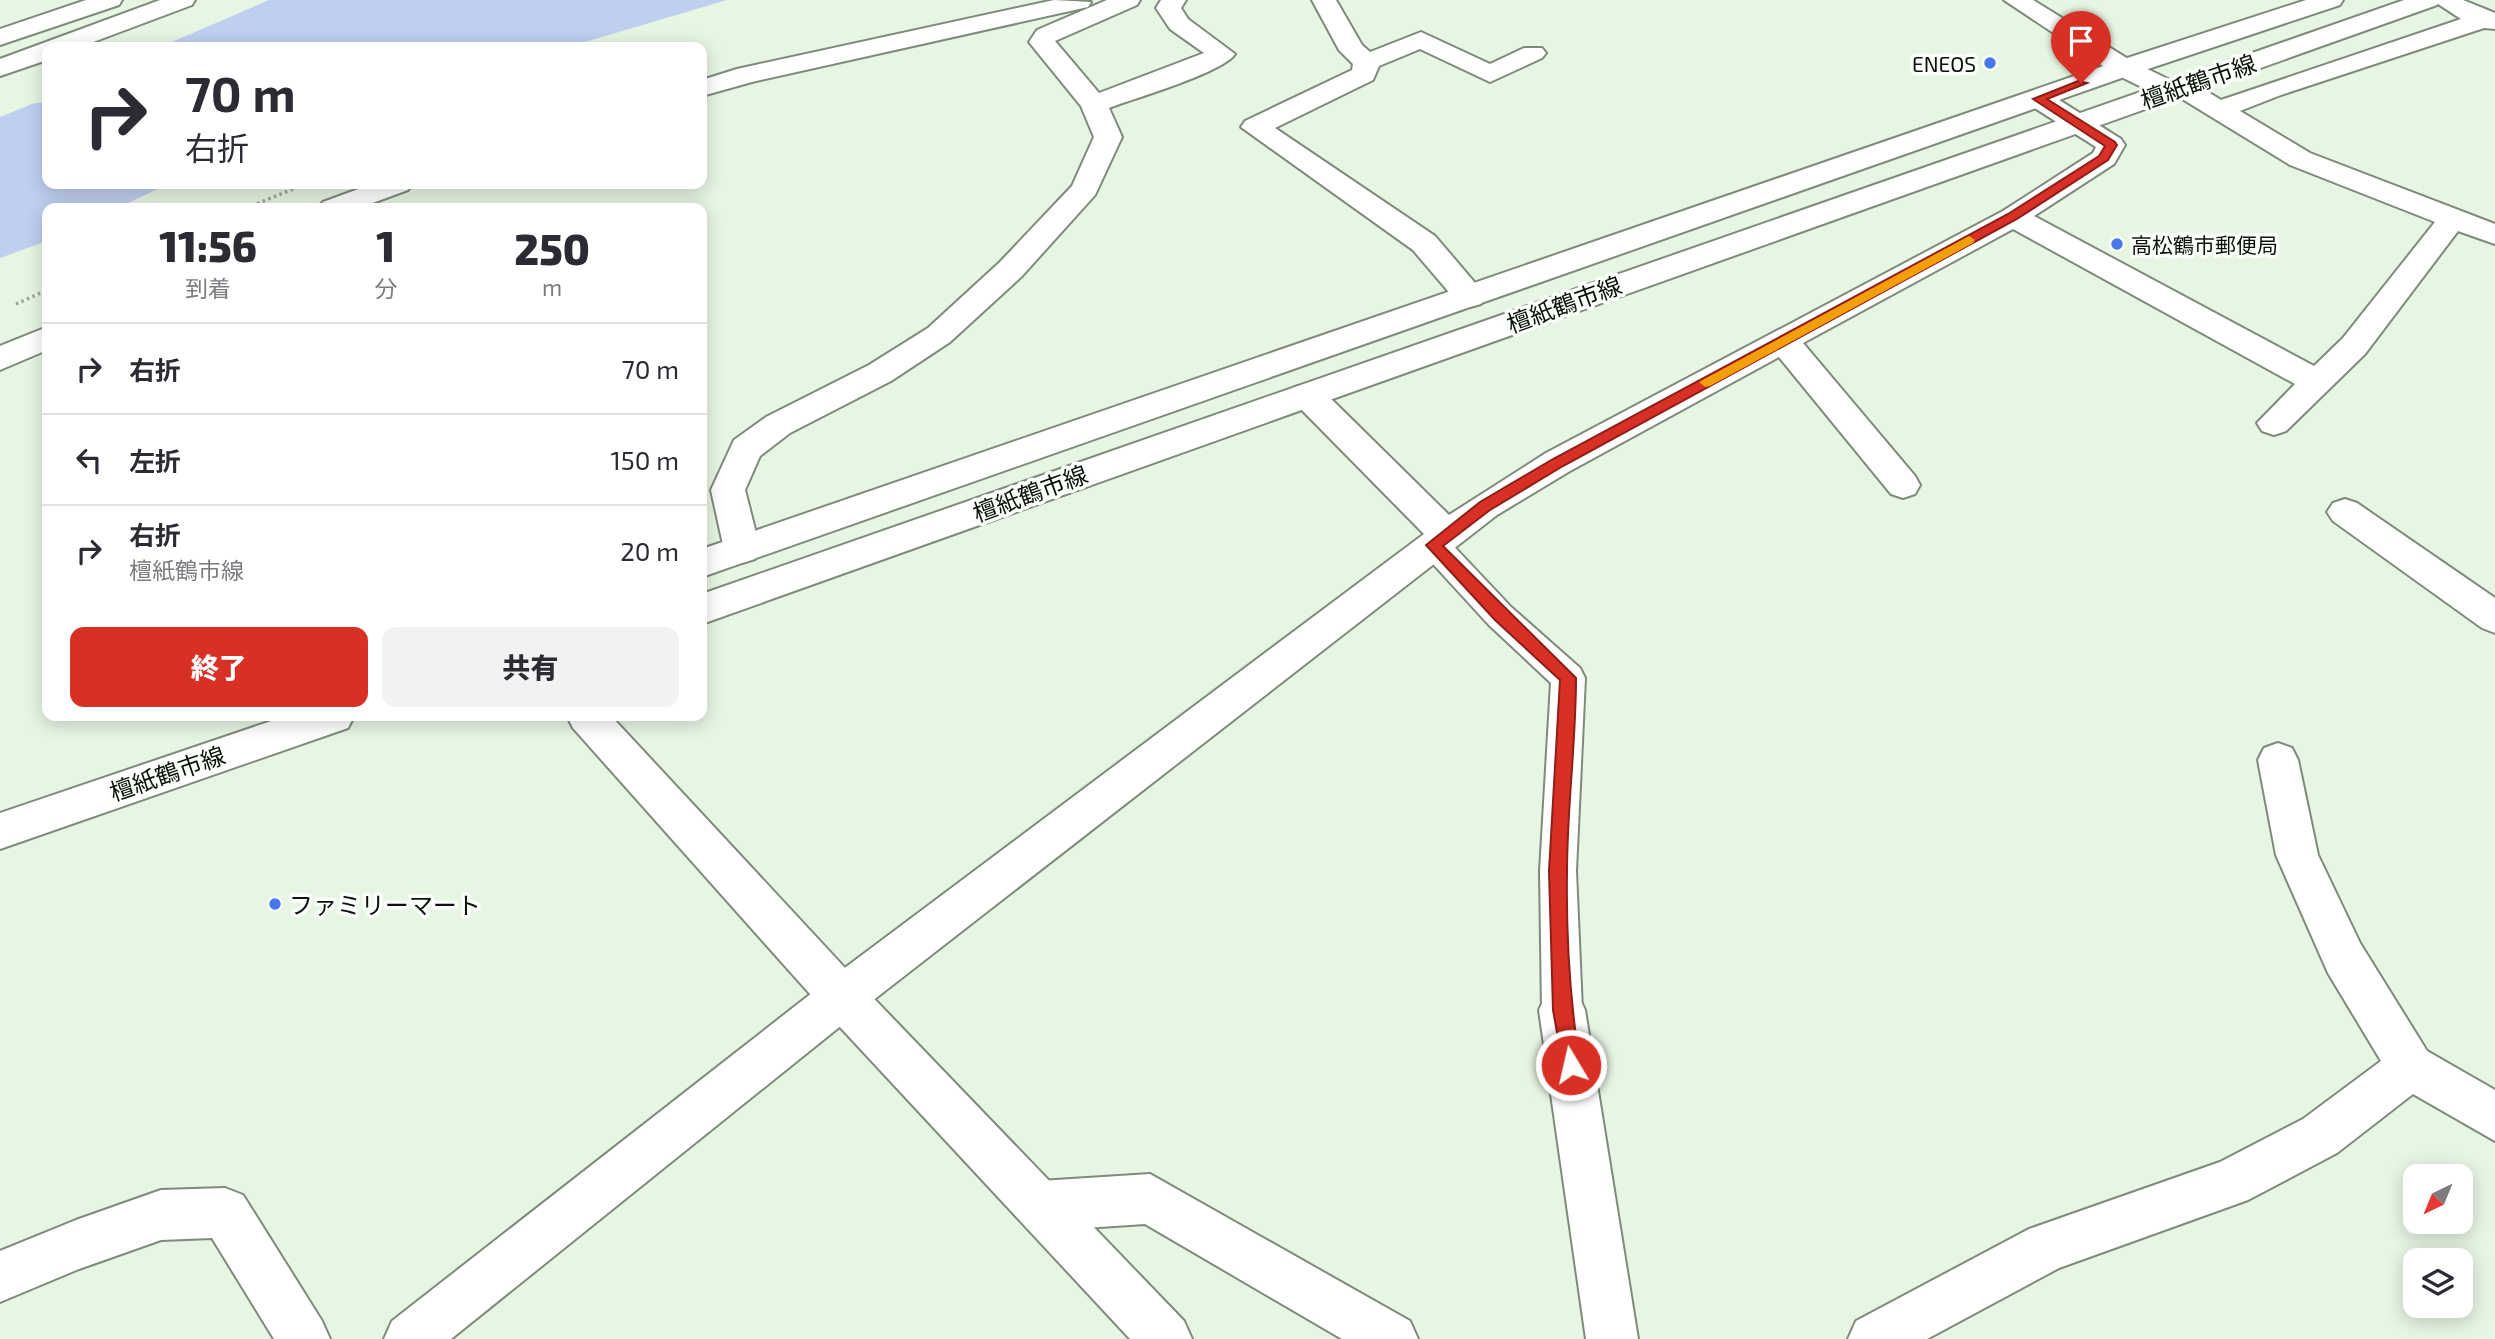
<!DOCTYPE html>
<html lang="ja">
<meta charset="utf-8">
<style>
body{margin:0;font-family:"Exo 2","Noto Sans JP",sans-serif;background:#f2f2f3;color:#2b2b33;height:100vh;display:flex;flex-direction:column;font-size:26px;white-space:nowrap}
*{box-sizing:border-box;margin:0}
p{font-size:23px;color:#7c7c81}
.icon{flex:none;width:38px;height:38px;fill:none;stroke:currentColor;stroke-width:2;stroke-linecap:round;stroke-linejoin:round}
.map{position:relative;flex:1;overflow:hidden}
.details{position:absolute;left:42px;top:203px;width:665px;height:518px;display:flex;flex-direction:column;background:#fff;border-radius:14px;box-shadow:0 4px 18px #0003}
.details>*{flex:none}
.hud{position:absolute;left:42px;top:42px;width:665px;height:147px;border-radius:14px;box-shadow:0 4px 18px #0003;background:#fff;color:#2b2b33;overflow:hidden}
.needle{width:46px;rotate:223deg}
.fabs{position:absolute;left:2403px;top:1164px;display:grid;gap:14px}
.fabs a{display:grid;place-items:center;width:70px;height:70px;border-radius:14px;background:#fff;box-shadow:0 4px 18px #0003;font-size:35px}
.pin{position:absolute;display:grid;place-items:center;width:60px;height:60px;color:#fff;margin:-72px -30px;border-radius:50% 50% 50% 0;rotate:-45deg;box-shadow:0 0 7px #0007}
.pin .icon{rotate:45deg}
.me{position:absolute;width:77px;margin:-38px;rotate:351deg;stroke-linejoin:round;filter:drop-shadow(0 0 5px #0008)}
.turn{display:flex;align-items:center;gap:24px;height:147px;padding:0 28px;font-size:32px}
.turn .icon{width:91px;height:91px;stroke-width:2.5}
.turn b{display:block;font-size:49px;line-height:60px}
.eta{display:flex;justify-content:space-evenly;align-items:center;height:119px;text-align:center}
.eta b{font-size:42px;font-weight:800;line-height:49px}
.primary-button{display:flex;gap:14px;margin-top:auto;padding:14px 28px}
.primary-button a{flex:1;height:80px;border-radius:14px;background:#d93025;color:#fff;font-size:28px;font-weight:800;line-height:80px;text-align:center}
.primary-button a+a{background:#f2f2f3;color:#2b2b33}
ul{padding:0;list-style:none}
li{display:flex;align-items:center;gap:21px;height:91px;padding:0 28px;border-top:2px solid #e1e1e2}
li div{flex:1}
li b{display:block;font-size:26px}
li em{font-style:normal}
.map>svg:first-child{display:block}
.water{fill:#bfcff0}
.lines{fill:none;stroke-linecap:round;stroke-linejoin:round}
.service-casing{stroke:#7e8b7b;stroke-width:4}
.minor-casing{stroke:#7e8b7b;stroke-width:4}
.tertiary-casing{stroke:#7e8b7b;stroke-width:4}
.secondary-casing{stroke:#7e8b7b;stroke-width:4}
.path{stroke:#9ca799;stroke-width:3.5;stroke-dasharray:2.5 3.5;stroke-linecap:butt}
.service{fill:#fff;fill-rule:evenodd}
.minor{fill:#fff;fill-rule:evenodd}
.tertiary{fill:#fff;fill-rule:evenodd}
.secondary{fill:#fff;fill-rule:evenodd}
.route{fill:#d93025;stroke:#8d1f18;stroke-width:2}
.slow{fill:#f59e0b}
.poi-dot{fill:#4978ea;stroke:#fbfefb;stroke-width:2.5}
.labels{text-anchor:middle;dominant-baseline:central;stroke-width:7;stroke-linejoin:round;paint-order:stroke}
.far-poi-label{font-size:21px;fill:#0c110b;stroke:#fbfefb;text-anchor:end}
.street-label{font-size:24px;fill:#0c110b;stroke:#fbfefb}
.poi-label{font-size:24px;fill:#0c110b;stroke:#fbfefb;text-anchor:start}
</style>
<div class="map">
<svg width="2495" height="1339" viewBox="0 0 2495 1339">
<rect width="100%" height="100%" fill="#e7f5e3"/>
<g class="water">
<path d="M269,0H727L568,47H171L172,42Z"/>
<path d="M47,101V184H169L117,208H47V241L0,258V117L32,104Z"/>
</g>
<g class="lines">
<g class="service-casing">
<path id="service" d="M1434,533L1445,537L1511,607L1580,668L1585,678L1576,871L1582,1010L1576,1023L1562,1029L1548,1023L1542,1010L1540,871L1551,683L1489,625L1423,553L1418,545L1423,537Z"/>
</g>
<g class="minor-casing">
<g id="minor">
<path d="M86,0H122L119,5L0,45V29Z"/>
<path d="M160,0H195L192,5L80,47H47V60L0,76V59Z"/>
<path d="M1054,0L1091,2L1088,7L1079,9L752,82L702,96V80L737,69Z"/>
<path d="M1107,0H1140L1137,5L1055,41L1099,93L1204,53L1170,29L1156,8L1161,0H1186L1181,8L1188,19L1235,54C1222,73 1135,98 1109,108L1122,137L1095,195L1022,276L950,342L891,381L790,433L760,456L745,490L760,549L755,559L742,563L729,559L724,549L711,490L734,440L766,417L869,365L928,328L1000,262L1072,186L1094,137L1081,106L1029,42L1037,30Z"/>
<path d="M1312,0H1336L1362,45L1370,52L1421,32L1490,64L1524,48H1542L1546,53L1542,58L1490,82L1420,49L1379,66L1373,80L1275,128L1435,236L1481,290L1485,297L1481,304L1470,307L1459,304L1413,250L1241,127L1245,121L1352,70L1353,64L1339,50Z"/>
<path d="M2004,0H2033L2133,62L2172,81H2190L2221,100L2461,19L2432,0H2463L2495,13V29L2484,28L2281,95L2240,111L2310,153L2495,224V244L2458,231L2365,354L2286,431L2274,435L2262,431L2257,423L2295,384L2013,229L1803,343L1915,476L1920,485L1915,494L1903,498L1891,494L1779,357L1570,471L1497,515L858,1012L451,1339H384L392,1321L826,982L1424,534L1295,403L1291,395L1295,387L1307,384L1319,387L1449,515L1546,453L2003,211L2093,153L2096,147L2030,105L2026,99L2030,93H2048L2121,139L2125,145L2114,164L2034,216L2314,366L2343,338L2435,222L2290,165L2179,97H2162L2115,74Z"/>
<path d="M372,184H412L408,190L359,208H318L323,202Z"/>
<path d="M47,327V350L0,370V346Z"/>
<path d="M2345,499L2357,503L2495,598V633L2482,628L2333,521L2327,512L2333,503Z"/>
<path d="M2278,743L2292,748L2298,760L2318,855L2360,943L2427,1051L2495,1090V1141L2413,1094L2337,1153L2248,1200L2059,1268L1927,1339H1848L1856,1321L2029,1229L2220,1162L2303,1119L2381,1061L2328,973L2276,855L2258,760L2264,748Z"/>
<path d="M1562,988L1578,995L1585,1010L1638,1339H1586L1539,1010L1546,995Z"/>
<path d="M1150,1174L1410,1321L1418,1339H1342L1145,1224L1040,1231L1023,1223L1015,1206L1023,1189L1040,1181Z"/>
<path d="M225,1188L243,1195L322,1321L330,1339H274L212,1238L161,1240L79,1269L0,1302V1251L76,1220L161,1190Z"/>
</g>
</g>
<g class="tertiary-casing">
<path id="tertiary" d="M567,716H611L858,982L1184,1321L1192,1339H1130L826,1012L573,728Z"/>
</g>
<g class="secondary-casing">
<g id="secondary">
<path d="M2306,0H2343L2340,5L2133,74L702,577V549L2115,62Z"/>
<path d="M2404,0H2440L2437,5L702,624V594Z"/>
<path d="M286,716H354L348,728L0,849V813Z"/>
</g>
</g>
<g class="path">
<path d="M246,208L296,188"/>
<path d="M16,304L47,290"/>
</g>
<use href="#service" class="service"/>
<use href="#minor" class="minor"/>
<use href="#tertiary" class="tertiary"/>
<use href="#secondary" class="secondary"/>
</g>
<path class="route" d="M2078,81L2087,83L2047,99L2115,142L2117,145L2108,160L2017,219L1563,466L1490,510L1443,546L1576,678C1576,743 1567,807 1567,872C1566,936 1570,1001 1580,1065L1578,1072L1571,1074L1564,1072L1553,1010L1549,871L1560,680L1495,620L1426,545L1480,502L1553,459L2008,214L2099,156L2105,146L2033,99Z"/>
<path class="slow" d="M1969,236L1975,240L1973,243L1710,386L1705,387L1699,382Z"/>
<g class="poi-dot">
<circle cx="1990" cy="63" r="7"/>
<circle cx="2117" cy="244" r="7"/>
<circle cx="275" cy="904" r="7"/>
</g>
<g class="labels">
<g class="far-poi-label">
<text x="1976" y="63">ENEOS</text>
<text x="2131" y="244" text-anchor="start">高松鶴市郵便局</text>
</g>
<g class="street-label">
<text transform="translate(2198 81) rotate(-19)">檀紙鶴市線</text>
<text transform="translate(1564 304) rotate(-20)">檀紙鶴市線</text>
<text transform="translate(1030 493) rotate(-20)">檀紙鶴市線</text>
<text transform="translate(167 773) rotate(-19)">檀紙鶴市線</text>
</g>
<g class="poi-label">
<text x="289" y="904">ファミリーマート</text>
</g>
</g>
</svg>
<div class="fabs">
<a><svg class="needle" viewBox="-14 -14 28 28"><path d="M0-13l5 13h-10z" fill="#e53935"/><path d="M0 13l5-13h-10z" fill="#7c7c81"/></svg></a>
<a><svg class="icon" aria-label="layers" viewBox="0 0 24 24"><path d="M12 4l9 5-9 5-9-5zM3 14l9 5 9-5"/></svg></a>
</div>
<div class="pin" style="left:2081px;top:83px;background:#d93025"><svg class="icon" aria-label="arrive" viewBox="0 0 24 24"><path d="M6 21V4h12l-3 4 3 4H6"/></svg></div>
<svg class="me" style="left:1571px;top:1065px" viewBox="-20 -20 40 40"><circle r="17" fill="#d93025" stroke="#fff" stroke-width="3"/><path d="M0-11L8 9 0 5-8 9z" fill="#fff"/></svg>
<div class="hud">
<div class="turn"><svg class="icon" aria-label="right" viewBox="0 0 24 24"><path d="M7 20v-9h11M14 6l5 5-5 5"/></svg><div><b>70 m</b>右折</div></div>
</div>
<section class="details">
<div class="eta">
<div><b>11:56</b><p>到着</p></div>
<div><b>1</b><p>分</p></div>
<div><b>250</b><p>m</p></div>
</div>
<ul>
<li><svg class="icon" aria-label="right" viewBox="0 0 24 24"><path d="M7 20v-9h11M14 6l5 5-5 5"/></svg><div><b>右折</b></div><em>70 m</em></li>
<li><svg class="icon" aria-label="left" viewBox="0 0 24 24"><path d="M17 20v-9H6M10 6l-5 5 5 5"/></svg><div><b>左折</b></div><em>150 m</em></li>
<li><svg class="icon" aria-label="right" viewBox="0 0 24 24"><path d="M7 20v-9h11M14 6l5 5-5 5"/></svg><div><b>右折</b><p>檀紙鶴市線</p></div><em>20 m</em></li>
</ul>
<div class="primary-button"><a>終了</a><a>共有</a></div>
</section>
</div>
